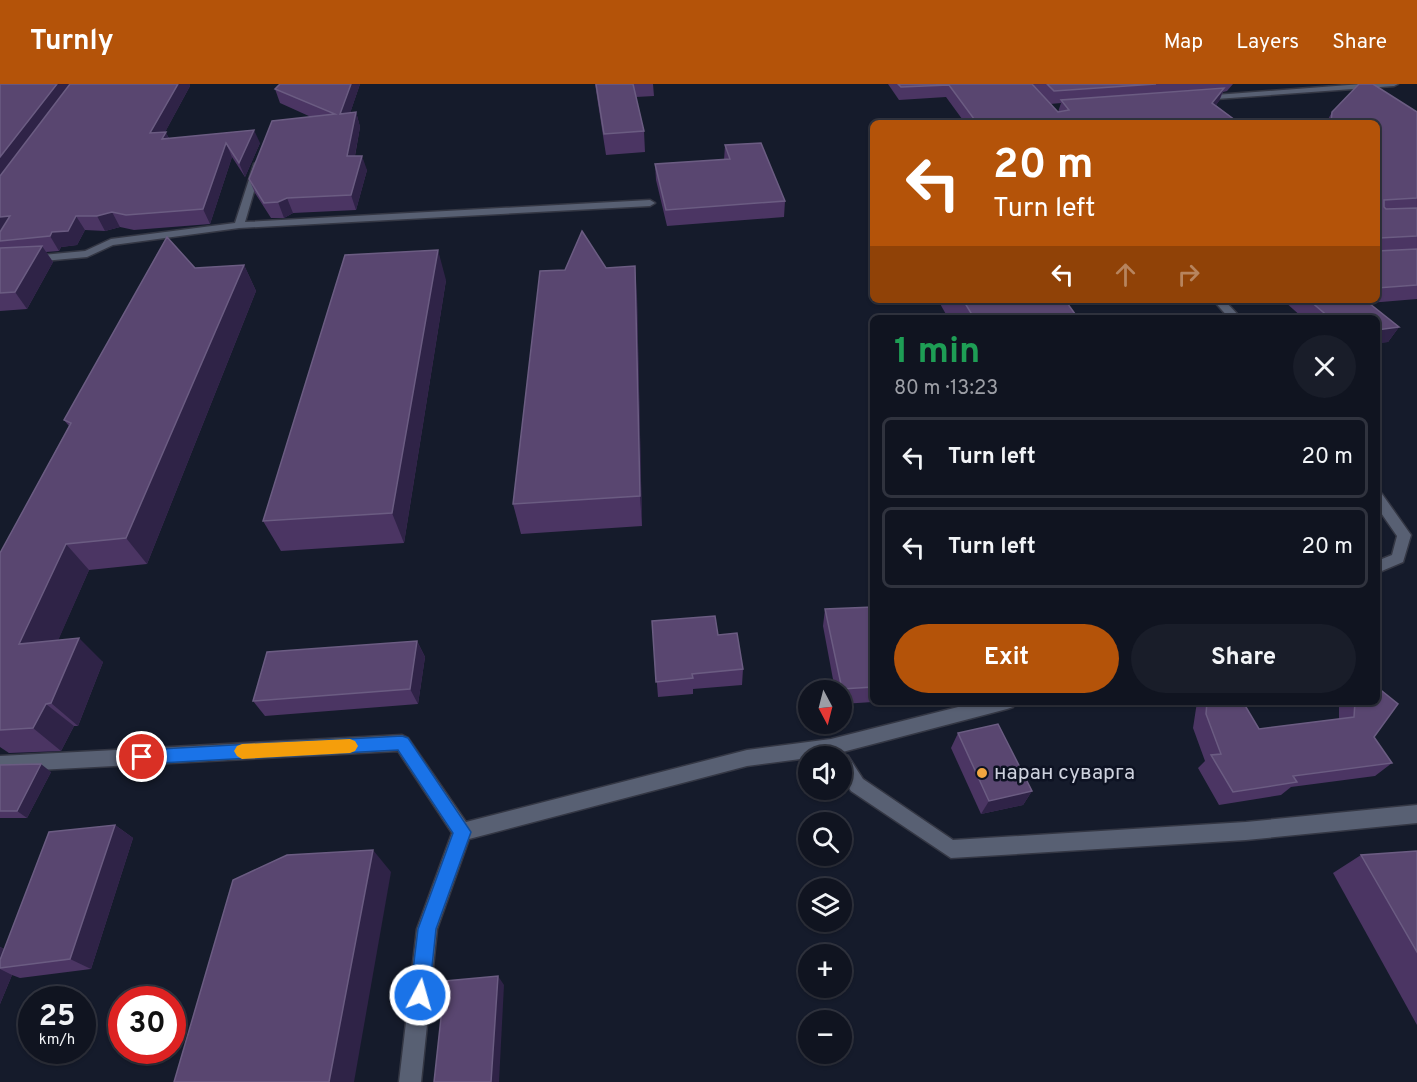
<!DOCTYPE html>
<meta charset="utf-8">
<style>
body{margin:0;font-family:Overpass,sans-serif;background:#191d29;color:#f1f3f6;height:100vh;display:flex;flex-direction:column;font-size:22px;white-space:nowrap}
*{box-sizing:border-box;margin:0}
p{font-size:20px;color:#9c9ea5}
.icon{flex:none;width:33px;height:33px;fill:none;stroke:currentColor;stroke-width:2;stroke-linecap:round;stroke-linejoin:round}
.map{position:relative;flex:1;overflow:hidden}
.details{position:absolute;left:870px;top:231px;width:510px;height:390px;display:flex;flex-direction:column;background:#101420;border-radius:9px;box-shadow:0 2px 4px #0004,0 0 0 2px #30333e}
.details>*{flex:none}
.guide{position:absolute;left:870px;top:36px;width:510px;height:183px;border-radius:9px;box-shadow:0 2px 4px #0004,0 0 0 2px #30333e;background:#b45309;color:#fff;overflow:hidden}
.needle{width:39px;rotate:173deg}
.buttons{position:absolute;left:798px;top:596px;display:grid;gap:12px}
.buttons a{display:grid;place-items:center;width:54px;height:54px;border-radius:50%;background:#101420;box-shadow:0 2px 4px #0004,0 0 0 2px #30333e;font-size:30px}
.speed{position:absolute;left:18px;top:902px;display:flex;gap:12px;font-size:30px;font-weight:700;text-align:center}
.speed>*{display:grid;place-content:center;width:78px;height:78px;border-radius:50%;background:#101420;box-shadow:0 2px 4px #0004,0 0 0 2px #30333e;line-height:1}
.speed small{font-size:15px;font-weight:400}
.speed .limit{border:9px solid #d22;background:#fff;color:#111}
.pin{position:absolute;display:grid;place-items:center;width:51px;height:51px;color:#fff;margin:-26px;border:3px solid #fff;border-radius:50%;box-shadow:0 2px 6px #0007}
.me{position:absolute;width:66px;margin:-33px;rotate:6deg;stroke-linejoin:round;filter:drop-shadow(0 0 4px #0008)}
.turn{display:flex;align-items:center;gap:21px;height:126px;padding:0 24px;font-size:27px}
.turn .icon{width:78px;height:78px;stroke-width:2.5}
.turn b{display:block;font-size:42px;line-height:51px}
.lanes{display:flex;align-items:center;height:57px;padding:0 24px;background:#0003;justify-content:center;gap:30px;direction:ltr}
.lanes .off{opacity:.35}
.round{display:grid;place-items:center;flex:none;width:63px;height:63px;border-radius:32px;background:#191d29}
.overview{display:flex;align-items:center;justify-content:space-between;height:102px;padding:0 24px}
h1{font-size:36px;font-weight:700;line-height:45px;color:#1e9e55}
.button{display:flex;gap:12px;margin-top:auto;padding:12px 24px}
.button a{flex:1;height:69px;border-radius:36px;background:#b45309;color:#fff;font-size:24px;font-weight:700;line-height:69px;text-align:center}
.button a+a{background:#191d29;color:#f1f3f6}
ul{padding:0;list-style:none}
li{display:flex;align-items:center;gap:18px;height:81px;margin:0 12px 9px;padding:0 12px;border:3px solid #30333e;border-radius:9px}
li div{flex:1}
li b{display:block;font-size:22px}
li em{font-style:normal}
header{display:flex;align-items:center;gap:36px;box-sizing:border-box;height:84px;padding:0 30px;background:#b45309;color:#fff}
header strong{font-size:28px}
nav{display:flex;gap:33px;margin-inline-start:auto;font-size:21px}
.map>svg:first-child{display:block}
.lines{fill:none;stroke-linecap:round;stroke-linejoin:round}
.street-casing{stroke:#343744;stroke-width:3}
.street{fill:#586073;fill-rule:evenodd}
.wall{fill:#4b3563;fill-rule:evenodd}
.shaded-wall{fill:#2f2347}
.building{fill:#594670;stroke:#6b5c82;stroke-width:1.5}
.route{fill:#1a73e8;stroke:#114b97;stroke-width:1.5}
.slow{fill:#f59e0b}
.poi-dot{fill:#f1a640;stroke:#0d1222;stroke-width:2}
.labels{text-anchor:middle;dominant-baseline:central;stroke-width:5;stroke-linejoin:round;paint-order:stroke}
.poi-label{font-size:21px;fill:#ced2de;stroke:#0d1222;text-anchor:start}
</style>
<header>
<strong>Turnly</strong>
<nav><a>Map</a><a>Layers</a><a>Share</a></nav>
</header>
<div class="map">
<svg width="1417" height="998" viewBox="0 0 1417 998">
<rect width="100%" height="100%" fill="#151b2b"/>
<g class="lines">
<g class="street-casing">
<g id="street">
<path d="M1362,0H1398L1394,2L1202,16L1198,14L1202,12Z"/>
<path d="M258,77L262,80L245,138L650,116L655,119L650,122L239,144L113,161L87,173L0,181V175L85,167L111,155L235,139L254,80Z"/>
<path d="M1213,216H1224L1241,234H1229Z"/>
<path d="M1377,408L1382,410L1411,451L1403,478L1377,489V477L1392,471L1397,452L1377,423Z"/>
<path d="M978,618H1015L1013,623L1007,625L831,671L747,682L469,755L437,845L421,998H399L417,845L452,749L398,667L0,688V672L402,651L408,654L466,738L747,666L831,655Z"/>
<path d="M842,670L848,672L863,695L953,756L1246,738L1417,721V739L1246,756L951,774L851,707L842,693V672H837Z"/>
</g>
</g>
<use href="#street" class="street"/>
</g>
<g class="wall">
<path d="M0,0L190,2L165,48L169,54L260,59L245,93L232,73L210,140L134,146L120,143L105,147L85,146L77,161L61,163L59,167L46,168L53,178L27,225L0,227Z"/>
<path d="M280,0H360L350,29L356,28L360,43L355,72L367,86L356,126L293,129L284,134H271L255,109L249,95L311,33L280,19L275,5Z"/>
<path d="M595,0H653L654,12L636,13L644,47L645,68L606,71Z"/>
<path d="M888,0H1233L1227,7L1223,8L1219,17L1216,21L1239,39H965L946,13L899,16ZM1061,19L1058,28L1050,20Z"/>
<path d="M1359,0H1373L1417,28V215L1369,219L1399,243L1388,258L1377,259V234H1303L1284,217L1258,218L1256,216H1377V39H1326L1332,28Z"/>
<path d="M725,61L785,117L784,133L667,142L656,96L655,80L724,76Z"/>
<path d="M244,181L256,207L147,480L89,486L58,556L103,578L78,642H74L61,667L9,669L0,663V469L69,342L64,336L195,184Z"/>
<path d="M606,184L637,212L642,442L521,450L513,420Z"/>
<path d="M446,196L404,459L281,467L263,437Z"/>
<path d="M938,216H1065L1078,234H948Z"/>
<path d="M873,523V618L842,620V606H835L823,542L825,525Z"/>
<path d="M652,537L718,551L743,585L742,601L693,605V610L658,613Z"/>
<path d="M417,557L425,573L418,620L265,632L253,617Z"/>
<path d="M1197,618H1243L1259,645L1339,635V618H1377L1374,653L1392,679L1375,692L1291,703L1281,711L1219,721L1198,684L1205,677L1193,644Z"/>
<path d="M958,649L1032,707L1023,721L981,730L951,664Z"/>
<path d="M0,681L51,688L27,734H0Z"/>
<path d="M115,741L133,754L91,885L20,894L12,891L0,920V863L4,865Z"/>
<path d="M1417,767V941L1333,789L1361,771Z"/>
</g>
<g class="shaded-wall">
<path d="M57,0H74L0,99V73Z"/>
<path d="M178,0H190V2L157,63L150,49Z"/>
<path d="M351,0H360L345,44L340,30Z"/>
<path d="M1224,4L1219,17L1207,31L1212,19Z"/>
<path d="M356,28L360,43L352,87L347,72Z"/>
<path d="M254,46L260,59L245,93L239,79Z"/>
<path d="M166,48L172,62L162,55Z"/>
<path d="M226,59L232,73L210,140L203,125Z"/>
<path d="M362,72L367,86L356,126L351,111Z"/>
<path d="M287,114L293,129L284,134L278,118Z"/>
<path d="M112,128L120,143L105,147L97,132Z"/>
<path d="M10,132L0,149V133Z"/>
<path d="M76,132L85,146L77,161L61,163L59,167L50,152L52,148Z"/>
<path d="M42,162L53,178L27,225L15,208Z"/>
<path d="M438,166L446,196L404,459L392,429Z"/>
<path d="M244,181L256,207L147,480L126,454Z"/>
<path d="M635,182L637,212L642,442L640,412Z"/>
<path d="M1399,243L1388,258L1377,259V246Z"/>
<path d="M66,460L89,486L46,584L19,560Z"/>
<path d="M79,554L103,578L78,642L51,619Z"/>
<path d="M417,557L425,573L418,620L410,605Z"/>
<path d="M46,620L74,642L61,667L33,644Z"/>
<path d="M41,680L51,688L27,734L17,727Z"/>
<path d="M1032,707L1023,721L981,730L989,717Z"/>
<path d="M115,741L133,754L91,885L70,875Z"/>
<path d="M373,766L391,788L354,998H329Z"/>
<path d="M0,863L20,872L0,884Z"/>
<path d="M0,885L12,891L0,920Z"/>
<path d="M498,892L504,901L499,998H491Z"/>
</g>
<g class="building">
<path d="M0,0H57L0,73Z"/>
<path d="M70,0H178L150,49L166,48L162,55L254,46L239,79L226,59L203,125L126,131L112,128L97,132H76L68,147L52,148L50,152L0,157V148L10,132L0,133V92Z"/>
<path d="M280,0H351L340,30L356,28L347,72H362L351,111L287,114L278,118L264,119L249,95L272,37L335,30L275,5Z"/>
<path d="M596,0H633L644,47L604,50Z"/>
<path d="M898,0H1032L1058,28L1069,26L1061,16L1224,4L1212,19L1239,39H1149L1147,37L1141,39H977L949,1L901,3Z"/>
<path d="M1047,0H1156L1054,7Z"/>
<path d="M1359,0H1373L1417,28V114L1384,116V123L1386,125L1417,124V152L1379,154L1377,153V39H1331L1332,28Z"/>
<path d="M761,59L785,117L666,126L655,80L730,75L725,61Z"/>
<path d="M582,147L606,184L635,182L640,412L513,420L540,187L565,186Z"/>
<path d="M167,153L195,184L244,181L126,454L66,460L19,560L79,554L51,619L46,620L33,644L0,646V469L71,339L64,336Z"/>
<path d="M42,162L15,208L0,209V164Z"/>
<path d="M1417,165V201L1377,204V167Z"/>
<path d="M438,166L392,429L263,437L345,171Z"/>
<path d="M963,216H1065L1078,234H974Z"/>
<path d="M1309,216H1365L1399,243L1377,246V234H1330Z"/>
<path d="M873,523V603L842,605L825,525Z"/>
<path d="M715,532L718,551L737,549L743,585L692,590L693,594L656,598L652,537Z"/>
<path d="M417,557L410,605L253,617L267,568Z"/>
<path d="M1377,603L1398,620L1374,653L1392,679L1293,692L1297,698L1233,708L1211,671L1221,670L1206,630L1207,618H1243L1259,645L1354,633L1355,618H1377Z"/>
<path d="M998,640L1032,707L989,717L958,649Z"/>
<path d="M41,680L17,727H0V681Z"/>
<path d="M115,741L70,875L0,884V876L49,748Z"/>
<path d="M373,766L329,998H174L233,796L287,771Z"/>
<path d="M1417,767V868L1361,771Z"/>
<path d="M498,892L491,998H434L445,897Z"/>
</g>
<path class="route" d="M402,652L408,654L471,748L436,845L429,911L426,918L420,920L413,918L410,911L418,845L453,749L398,666L142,680L136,678L134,673L136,668L142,666Z"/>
<path class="slow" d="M350,655L355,657L358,662L355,667L350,669L242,675L237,672L234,667L237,662L242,660Z"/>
<circle class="poi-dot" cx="982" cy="689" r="6"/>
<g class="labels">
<g class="poi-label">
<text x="994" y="689">наран суварга</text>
</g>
</g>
</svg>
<div class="buttons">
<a><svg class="needle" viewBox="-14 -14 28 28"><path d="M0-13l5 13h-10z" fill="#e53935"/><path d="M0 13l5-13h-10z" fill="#9c9ea5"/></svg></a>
<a><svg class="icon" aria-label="sound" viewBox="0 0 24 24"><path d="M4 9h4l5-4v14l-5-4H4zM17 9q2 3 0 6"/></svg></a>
<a><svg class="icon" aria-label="search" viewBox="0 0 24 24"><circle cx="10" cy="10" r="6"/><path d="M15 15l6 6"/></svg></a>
<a><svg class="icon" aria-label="layers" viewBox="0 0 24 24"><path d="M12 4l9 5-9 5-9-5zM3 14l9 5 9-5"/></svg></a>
<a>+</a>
<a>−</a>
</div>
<div class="speed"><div>25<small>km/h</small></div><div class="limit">30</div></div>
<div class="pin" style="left:142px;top:673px;background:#d93025"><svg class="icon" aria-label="arrive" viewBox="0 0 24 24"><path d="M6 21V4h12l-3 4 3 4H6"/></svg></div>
<svg class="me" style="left:420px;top:911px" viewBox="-20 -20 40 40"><circle r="17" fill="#1a73e8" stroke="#fff" stroke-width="3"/><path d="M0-11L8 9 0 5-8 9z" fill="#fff"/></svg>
<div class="guide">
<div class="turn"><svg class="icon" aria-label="left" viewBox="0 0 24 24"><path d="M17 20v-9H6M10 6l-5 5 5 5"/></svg><div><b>20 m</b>Turn left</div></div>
<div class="lanes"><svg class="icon" aria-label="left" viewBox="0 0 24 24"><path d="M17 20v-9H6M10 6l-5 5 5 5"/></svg><svg class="icon off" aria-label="ahead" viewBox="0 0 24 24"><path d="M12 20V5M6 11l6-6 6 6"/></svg><svg class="icon off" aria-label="right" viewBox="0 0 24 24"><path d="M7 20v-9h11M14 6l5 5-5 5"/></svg></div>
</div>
<section class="details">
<div class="overview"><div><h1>1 min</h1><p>80 m · 13:23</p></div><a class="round"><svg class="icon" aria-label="close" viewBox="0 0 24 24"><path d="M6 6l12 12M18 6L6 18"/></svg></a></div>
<ul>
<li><svg class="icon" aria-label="left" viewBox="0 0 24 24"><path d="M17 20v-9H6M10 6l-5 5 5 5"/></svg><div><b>Turn left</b></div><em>20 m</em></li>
<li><svg class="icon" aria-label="left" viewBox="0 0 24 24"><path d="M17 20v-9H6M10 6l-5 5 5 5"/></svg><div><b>Turn left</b></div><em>20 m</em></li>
</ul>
<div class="button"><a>Exit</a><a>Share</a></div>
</section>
</div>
